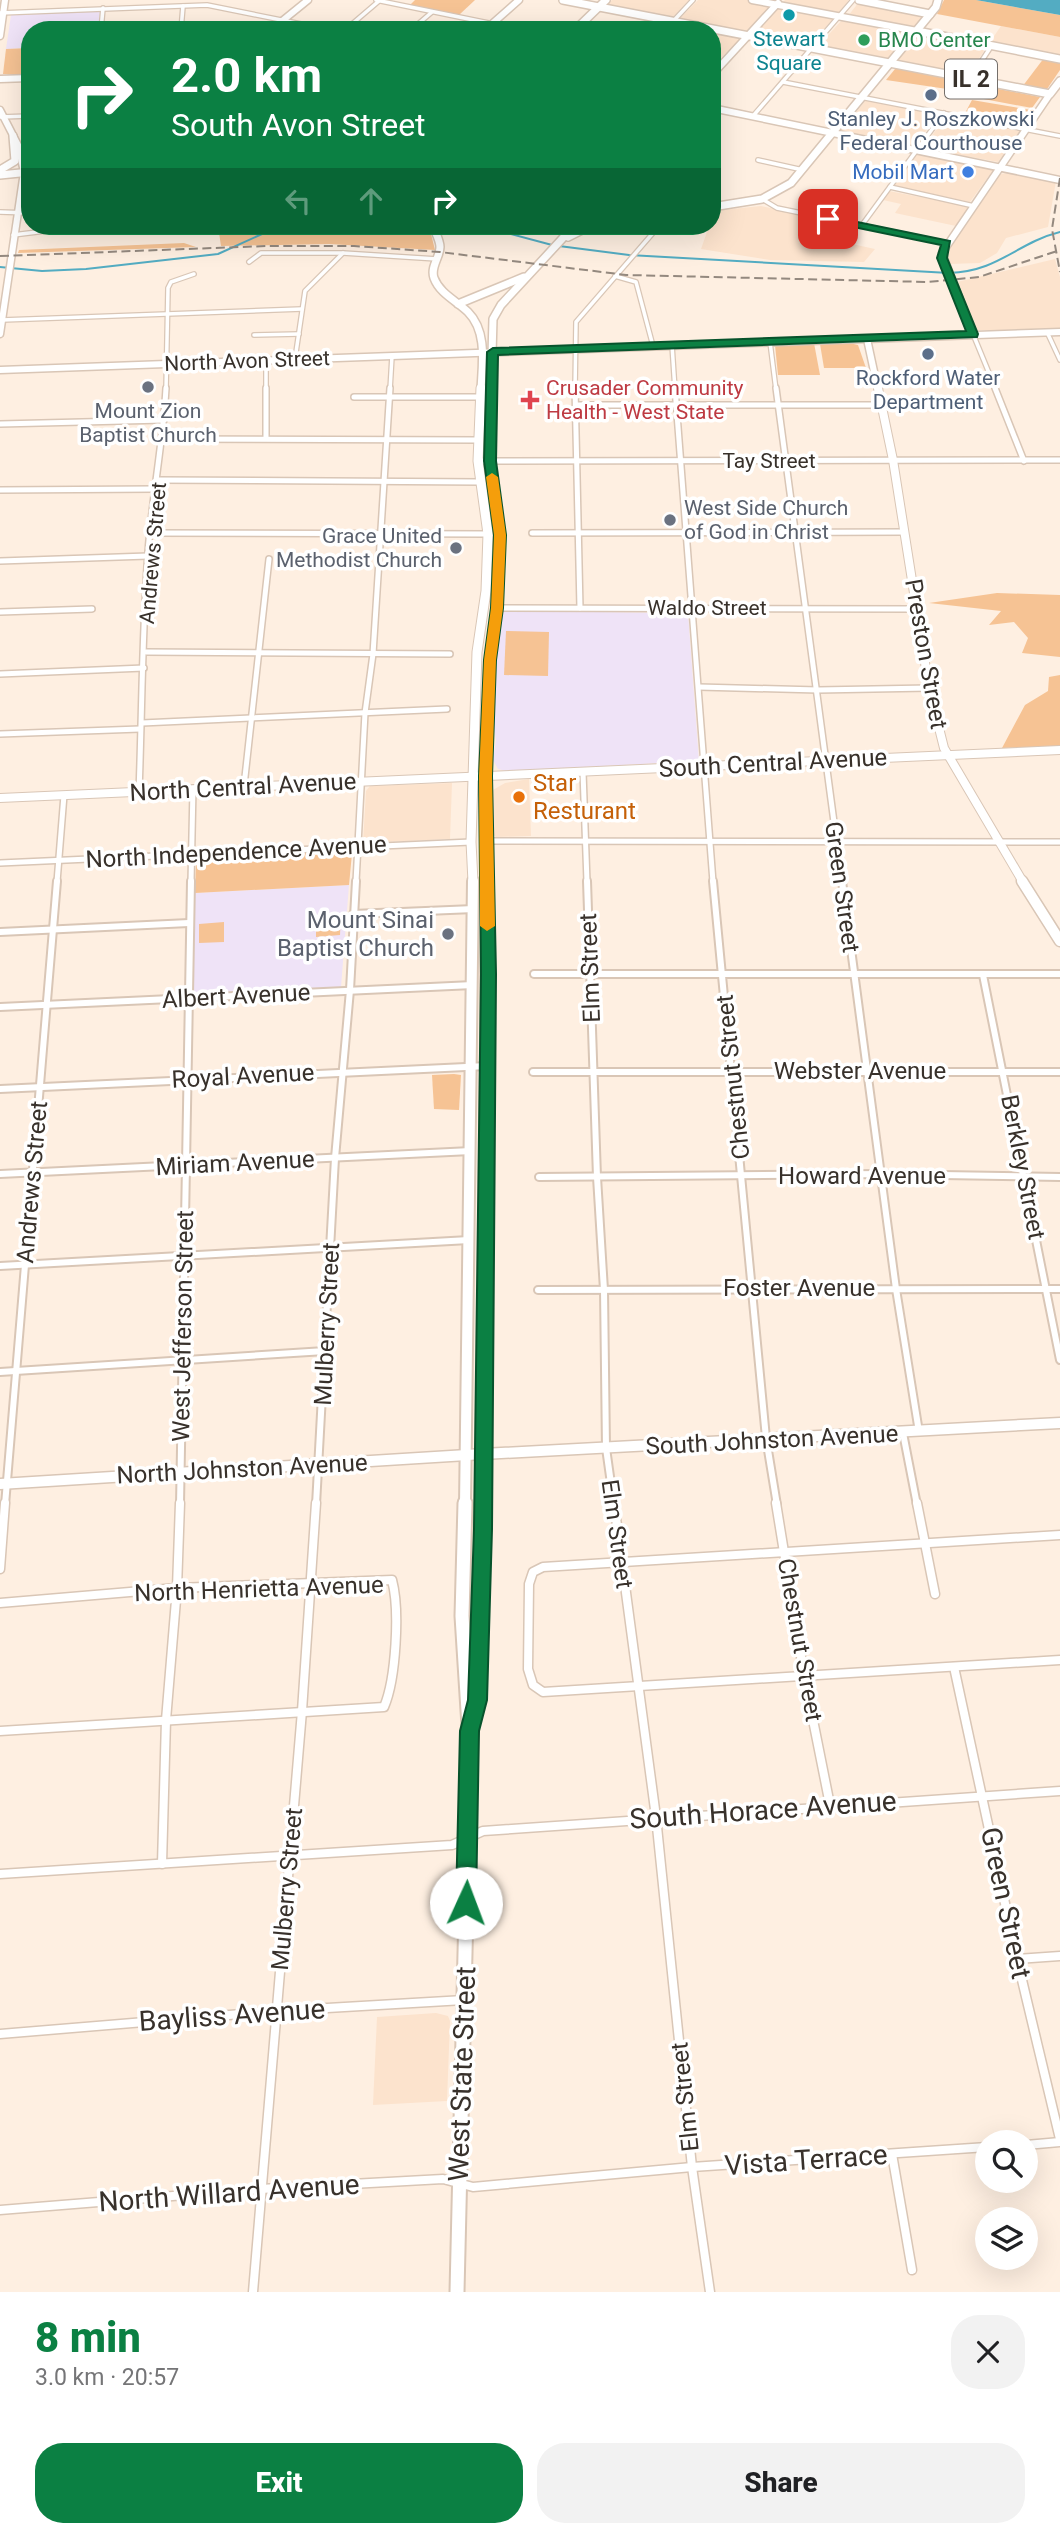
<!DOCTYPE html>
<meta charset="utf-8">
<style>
body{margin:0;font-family:Roboto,sans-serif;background:#f2f2f2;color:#202124;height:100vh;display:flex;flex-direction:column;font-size:26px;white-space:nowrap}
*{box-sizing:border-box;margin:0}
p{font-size:23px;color:#757577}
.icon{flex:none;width:38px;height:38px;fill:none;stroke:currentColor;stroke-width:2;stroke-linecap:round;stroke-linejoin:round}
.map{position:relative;height:2292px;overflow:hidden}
.sheet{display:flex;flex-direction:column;background:#fff;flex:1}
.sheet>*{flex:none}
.banner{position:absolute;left:21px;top:21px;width:700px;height:214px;border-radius:28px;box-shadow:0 7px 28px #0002;background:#0b8043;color:#fff;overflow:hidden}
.buttons{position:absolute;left:975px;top:2130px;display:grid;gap:14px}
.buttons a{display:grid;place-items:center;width:63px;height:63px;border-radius:50%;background:#fff;box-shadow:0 7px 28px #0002;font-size:35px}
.pin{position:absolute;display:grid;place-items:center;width:60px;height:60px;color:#fff;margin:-30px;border-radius:14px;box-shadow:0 4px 10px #0006}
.me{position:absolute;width:77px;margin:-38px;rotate:2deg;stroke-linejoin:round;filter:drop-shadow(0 0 5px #0008)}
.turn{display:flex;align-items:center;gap:24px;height:147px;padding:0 35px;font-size:32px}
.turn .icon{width:91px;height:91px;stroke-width:2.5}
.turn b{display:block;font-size:49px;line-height:60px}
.lanes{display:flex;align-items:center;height:66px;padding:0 35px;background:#0003;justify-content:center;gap:35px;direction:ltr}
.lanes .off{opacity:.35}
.round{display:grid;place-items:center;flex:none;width:74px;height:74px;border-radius:28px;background:#f2f2f2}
.overview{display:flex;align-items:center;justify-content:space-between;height:119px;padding:0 35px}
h1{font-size:42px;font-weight:800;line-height:52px;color:#0b8043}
.button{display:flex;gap:14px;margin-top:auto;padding:14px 35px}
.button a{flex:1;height:80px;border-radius:28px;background:#0b8043;color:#fff;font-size:28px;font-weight:800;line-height:80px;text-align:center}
.button a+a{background:#f2f2f2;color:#202124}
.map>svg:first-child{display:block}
.built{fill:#fce3cd}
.education{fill:#efe3f7}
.green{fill:#f6c394}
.water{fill:#53acc2}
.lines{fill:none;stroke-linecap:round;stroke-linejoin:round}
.stream{stroke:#53acc2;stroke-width:2}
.street-far3-casing{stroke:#d9c6b6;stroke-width:6}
.street-far2-casing{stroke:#d9c6b6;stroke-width:8}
.street-far1-casing{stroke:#d9c6b6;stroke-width:10}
.street-casing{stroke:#d9c6b6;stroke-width:11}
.secondary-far2-casing{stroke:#d9c6b6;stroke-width:9}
.secondary-far1-casing{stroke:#d9c6b6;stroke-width:10}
.secondary-casing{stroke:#d9c6b6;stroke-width:13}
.primary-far3-casing{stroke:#d9c6b6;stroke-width:10}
.primary-far2-casing{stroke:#d9c6b6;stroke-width:11}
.primary-far1-casing{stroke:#d9c6b6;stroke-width:14}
.primary-casing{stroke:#d9c6b6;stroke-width:17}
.street-far3{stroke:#fff;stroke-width:3.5}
.street-far2{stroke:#fff;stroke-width:5}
.street-far1{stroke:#fff;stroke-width:6}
.street{stroke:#fff;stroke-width:8}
.secondary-far2{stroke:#fff;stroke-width:6}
.secondary-far1{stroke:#fff;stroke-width:8}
.secondary{stroke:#fff;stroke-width:10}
.primary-far3{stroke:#fff;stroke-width:7}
.primary-far2{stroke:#fff;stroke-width:9}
.primary-far1{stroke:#fff;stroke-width:10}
.primary{stroke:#fff;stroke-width:13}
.rail{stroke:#94897f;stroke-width:2;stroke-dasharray:9 4.5;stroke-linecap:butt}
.route{fill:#0b8043;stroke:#07532c;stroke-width:2}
.slow{fill:#f59e0b}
.culture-dot{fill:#0f9aa8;stroke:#fff;stroke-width:2.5}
.leisure-dot{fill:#2e9e5b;stroke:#fff;stroke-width:2.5}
.service-dot{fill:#5c6f8a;stroke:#fff;stroke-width:2.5}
.shop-dot{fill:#3f7fe0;stroke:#fff;stroke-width:2.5}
.worship-dot{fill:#6b7280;stroke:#fff;stroke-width:2.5}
.health-dot{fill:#e0444e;stroke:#fff;stroke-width:2.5}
.food-dot{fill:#e8710a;stroke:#fff;stroke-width:2.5}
.labels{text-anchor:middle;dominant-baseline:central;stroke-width:7;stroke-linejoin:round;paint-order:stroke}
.far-culture-label{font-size:21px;fill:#0d838f;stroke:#fff}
.far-leisure-label{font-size:21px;fill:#27864d;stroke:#fff;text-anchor:start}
.far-service-label{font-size:21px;fill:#4e5e75;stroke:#fff}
.far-shop-label{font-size:21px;fill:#366cbe;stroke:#fff;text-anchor:end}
.far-street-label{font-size:21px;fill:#38312b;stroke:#fff}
.far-health-label{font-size:21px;fill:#be3a42;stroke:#fff;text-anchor:start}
.far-worship-label{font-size:21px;fill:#5b616d;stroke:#fff}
.shield{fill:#fff;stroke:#746f6b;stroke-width:2}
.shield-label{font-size:23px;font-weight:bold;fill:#38312b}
.street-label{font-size:24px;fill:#38312b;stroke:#fff}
.food-label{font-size:24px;fill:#c56008;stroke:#fff;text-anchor:start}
.worship-label{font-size:24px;fill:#5b616d;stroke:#fff;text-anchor:end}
.near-street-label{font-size:28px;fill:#38312b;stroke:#fff}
</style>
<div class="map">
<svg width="1060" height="2292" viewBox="0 0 1060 2292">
<rect width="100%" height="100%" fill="#feefe1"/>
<g class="built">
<path d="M612,0H689L672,18L606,5Z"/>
<path d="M698,0H747L772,6L745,33L679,19Z"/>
<path d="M785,0H848V1L838,14L782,3Z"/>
<path d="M859,2L924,15L914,27L848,16Z"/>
<path d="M778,7L834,18L809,45L755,34Z"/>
<path d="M843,19L910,32L888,60L818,46Z"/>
<path d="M1001,26L1060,37V56L990,42Z"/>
<path d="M712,31L741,38L714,65H712Z"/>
<path d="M920,34L985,46L986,48L968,75L897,61Z"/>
<path d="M866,100L937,114L938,116L914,146L841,131Z"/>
<path d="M946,116L1019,131V133L998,162L923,148Z"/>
<path d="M920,154L993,169V170L970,202L893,186L916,155Z"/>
<path d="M1012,172L1056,181L1048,227L1006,238L997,253L980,263L949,264L946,255L948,251L997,178L1001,174Z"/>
<path d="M889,191L966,206L968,208L956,226L895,213L901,204L883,200Z"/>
<path d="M761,206L827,220L815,236L875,249L864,262L770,260L701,249L709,226H712V211Z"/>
<path d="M1055,259L1060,277V330H976L957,282Z"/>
<path d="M529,779L531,836L496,837L491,833L493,790L505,783Z"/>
<path d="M452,783L450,839L363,843L366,791L370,786Z"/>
<path d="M436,2013L448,2016L450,2021L447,2101L373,2105L377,2017Z"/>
</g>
<g class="education">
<path d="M100,11L98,30H30V48L6,49L11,15Z"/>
<path d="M507,611L688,613L699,761L506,771L498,769L493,760L496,740L493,721L495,643L500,614Z"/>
<path d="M349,885L341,987L194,995L192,993L195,893Z"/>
</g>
<g class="green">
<path d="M415,0H475L459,15L410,5Z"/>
<path d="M944,0H976L1060,15V37L937,14Z"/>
<path d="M30,48V76L3,74L6,49Z"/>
<path d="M1044,58L1060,62V70L1045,92L1022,87Z"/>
<path d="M895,69H900L959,81L954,90L886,80Z"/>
<path d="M973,84L1040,97L1032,108L973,97L975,94L967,92Z"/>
<path d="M972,100L1031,110L1023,120L974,111L972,113V115L1022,123L1019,127L952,113L964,115Z"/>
<path d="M218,226H429L435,250L329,244L221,246Z"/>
<path d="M184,243L196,247L18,253L19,250Z"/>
<path d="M822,342H845L858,345L866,368H824L820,344Z"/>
<path d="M814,343L820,375H778L775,345Z"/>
<path d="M997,593L1060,595V657L1022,653L1028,638L1014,622L989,625L1001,611L929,603Z"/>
<path d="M506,631L549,632L548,676L504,675Z"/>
<path d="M1060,675V746L1002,748L1025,705L1048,691L1049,677Z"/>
<path d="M343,851L352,853L349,885L195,893L196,860L200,857Z"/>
<path d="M341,915L340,935L316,937V917Z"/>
<path d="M224,922V942L199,943V924Z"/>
<path d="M454,1074L461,1075L459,1110L434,1109L432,1075Z"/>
</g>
<path class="water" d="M976,0H1060V15Z"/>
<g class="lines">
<g class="stream">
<path d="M481,226L552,245"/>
<path d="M559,246L629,255L949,273C1000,271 1016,243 1060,232"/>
<path d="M0,267L42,271L86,269L218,254L262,234L283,230L442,226"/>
</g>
<g class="street-far3-casing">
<g id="street-far3">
<path d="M376,0L523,30"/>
<path d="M0,13L207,5L331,30"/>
<path d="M101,30L103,8"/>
<path d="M181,30L183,6"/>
<path d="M345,30L379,1"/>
<path d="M411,30L432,12"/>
<path d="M665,30L693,0"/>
<path d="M970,79L992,45"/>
<path d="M783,82L1060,136"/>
<path d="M753,116L853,0"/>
<path d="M0,117L30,116"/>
<path d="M758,160L803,170"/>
<path d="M890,187L974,206"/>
<path d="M762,199L777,208L947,243"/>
<path d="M0,212L30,213"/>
<path d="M862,225L944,113"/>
<path d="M13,235L86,226"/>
<path d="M249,262L261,253H343L437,259"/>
<path d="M615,276L636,282L653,346"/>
<path d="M2,320L302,309"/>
<path d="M1047,332L1060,360"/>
<path d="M973,334L996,390"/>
<path d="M254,335L299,334"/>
<path d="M770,342L776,390"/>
<path d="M672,345L675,390"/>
<path d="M295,359L305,291L343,253"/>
<path d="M266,360V390"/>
<path d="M166,390L168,288L171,282L194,274"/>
<path d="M390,390L392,356"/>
<path d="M575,390L576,322L659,226"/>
</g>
</g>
<g class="street-far2-casing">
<g id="street-far2">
<path d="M266,388V438"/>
<path d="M575,388L580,608"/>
<path d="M675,388L713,882"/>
<path d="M776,388L842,882"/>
<path d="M995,388L1024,461"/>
<path d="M354,397H479"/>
<path d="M576,405H882"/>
<path d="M0,424L164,420"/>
<path d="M163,439L479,440"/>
<path d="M478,461L1060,460"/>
<path d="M158,480L480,482"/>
<path d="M0,490L155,489"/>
<path d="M151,533L488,534"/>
<path d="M532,533L905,532"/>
<path d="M0,561L148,556"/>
<path d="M497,608L917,609"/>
<path d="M0,612L92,609"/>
<path d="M146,652L450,654"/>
<path d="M0,674L144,668"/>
<path d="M699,687L818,690L929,688"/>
<path d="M142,723L447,709"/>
<path d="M0,734L140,729"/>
<path d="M583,772L587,882"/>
<path d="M244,786L269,559"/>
<path d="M139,792C142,712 142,632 148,552C152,497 163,443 166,388"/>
<path d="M486,841L1060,842"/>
<path d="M0,863L471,842"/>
<path d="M57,882L64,795"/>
<path d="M191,882L193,788"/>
<path d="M356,882L365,713L373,654L390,388"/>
</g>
</g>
<g class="street-far1-casing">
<g id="street-far1">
<path d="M587,881L597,1177L604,1290L606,1448L614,1505"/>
<path d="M713,881L766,1438L777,1505"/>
<path d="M842,881L896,1289L919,1432"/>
<path d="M353,914L474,909"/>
<path d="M0,932L189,923"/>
<path d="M534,974H1060"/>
<path d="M983,975L1060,1360"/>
<path d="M0,1007L473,985"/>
<path d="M533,1072H1060"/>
<path d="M0,1089L487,1066"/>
<path d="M0,1174L471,1151"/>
<path d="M539,1177L881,1174L1060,1177"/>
<path d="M0,1266L469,1240"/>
<path d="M538,1290L1060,1289"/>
<path d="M0,1372L325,1351"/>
<path d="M903,1433L917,1505"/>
<path d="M5,1505L57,881"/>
<path d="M180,1505L191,881"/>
<path d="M316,1505L335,1158L350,990L356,881"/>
</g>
</g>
<g class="street-casing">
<g id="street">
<path d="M614,1503L656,1817L692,2167L710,2292"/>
<path d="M776,1503L804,1675L830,1805"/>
<path d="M917,1503L935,1594"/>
<path d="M1060,1535L543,1567L533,1572L529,1584L528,1669L533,1685L543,1692L1060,1660"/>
<path d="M0,1569L5,1503"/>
<path d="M0,1603L177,1588L392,1580C400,1610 396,1679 384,1707L0,1731"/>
<path d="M954,1667L1017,1959L1060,2139"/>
<path d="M162,1864L166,1720L177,1588L180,1503"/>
<path d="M0,1874L452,1845L483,1831L1060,1791"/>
<path d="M1017,1959L1060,1956"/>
<path d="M0,2034L276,2011L464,2000"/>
<path d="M1026,2145L1060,2142"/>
<path d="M892,2154L912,2270"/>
<path d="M0,2210L260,2189L443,2179L473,2187L692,2167L987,2147"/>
<path d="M253,2292L302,1711L316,1503"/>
</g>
</g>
<g class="secondary-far2-casing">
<g id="secondary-far2">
<path d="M752,0L917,31"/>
<path d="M271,30L308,0"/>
<path d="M485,30L519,0"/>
<path d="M0,36L5,0"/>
<path d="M712,75L778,3"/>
<path d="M0,79L30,78"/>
<path d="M712,108L1060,180"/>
<path d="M0,110L18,145L24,172L0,334"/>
<path d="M973,334L942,253L1050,94"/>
<path d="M867,339L878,390"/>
<path d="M0,370L1060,332"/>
</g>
</g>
<g class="secondary-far1-casing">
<g id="secondary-far1">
<path d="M878,388L893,460L929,688L944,748L1023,882"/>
<path d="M0,798L1060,750"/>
</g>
</g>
<g class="secondary-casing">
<g id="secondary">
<path d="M1022,881L1060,941"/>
<path d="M0,1484L483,1454L1060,1423"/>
</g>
</g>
<g class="primary-far3-casing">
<g id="primary-far3">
<path d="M563,0L1050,94L1060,81"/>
<path d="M859,0L930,14"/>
<path d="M575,30L606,0"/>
<path d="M917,31L1060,59"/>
<path d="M20,152L30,161"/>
<path d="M0,170L15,161L13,136"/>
<path d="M0,175L30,172"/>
<path d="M712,207L762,199L791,183L936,7L938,0"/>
<path d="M433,226C435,232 440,240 440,247C440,257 430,267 434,278C440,294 457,301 468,312C488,332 482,365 481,390"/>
<path d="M568,237L590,226"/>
<path d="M458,304L524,277"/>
<path d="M491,390L493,319L501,305L574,226"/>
</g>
</g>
<g class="primary-far2-casing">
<g id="primary-far2">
<path d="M473,882L471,842L477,652L486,591L488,534L478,461L481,388"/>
<path d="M487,882L485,776L490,660L497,608L500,535L490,461L492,388"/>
</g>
</g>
<g class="primary-far1-casing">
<g id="primary-far1">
<path d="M465,1505L473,881"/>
<path d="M483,1505L487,881"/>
</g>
</g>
<g class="primary-casing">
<g id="primary">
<path d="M472,1723L477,1700L483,1503"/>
<path d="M457,2292L470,1742L462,1616L465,1503"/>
</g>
</g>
<use href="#street-far3" class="street-far3"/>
<use href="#street-far2" class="street-far2"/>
<use href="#street-far1" class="street-far1"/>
<use href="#street" class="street"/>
<use href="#secondary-far2" class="secondary-far2"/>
<use href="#secondary-far1" class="secondary-far1"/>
<use href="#secondary" class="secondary"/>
<use href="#primary-far3" class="primary-far3"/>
<use href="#primary-far2" class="primary-far2"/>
<use href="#primary-far1" class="primary-far1"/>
<use href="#primary" class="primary"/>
<g class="rail">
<path d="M1060,178L1052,229L1060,272"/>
<path d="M0,256L267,246H354L440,252L626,275L928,282L979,277L1060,250"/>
</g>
</g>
<path class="route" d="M828,216L950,241L947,258L978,334L977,337L498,355L496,461L506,535L503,608L496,660L492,776L496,974L492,1529L487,1700L479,1731L476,1903L473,1910L466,1913L459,1910L456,1903L460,1731L468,1700L474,1529L481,974L479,776L484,660L491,608L494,535L484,461L487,352L493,348L966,331L937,258L941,245L824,221V217Z"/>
<path class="slow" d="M492,473L498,477L506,535L503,608L496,660L492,776L495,926L487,931L480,926L479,776L484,660L491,608L494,535L486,477Z"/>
<circle class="culture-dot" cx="789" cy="15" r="7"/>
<circle class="leisure-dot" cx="864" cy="40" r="7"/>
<g class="service-dot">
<circle cx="931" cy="95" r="7"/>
<circle cx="928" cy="354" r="7"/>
</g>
<circle class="shop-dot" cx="968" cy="172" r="7"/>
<g class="worship-dot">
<circle cx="148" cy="387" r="7"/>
<circle cx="670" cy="520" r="7"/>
<circle cx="456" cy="548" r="7"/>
<circle cx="448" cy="934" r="7"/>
</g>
<path class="health-dot" d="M526.5 389.5h7v7h7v7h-7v7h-7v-7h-7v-7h7z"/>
<circle class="food-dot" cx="519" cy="797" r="7"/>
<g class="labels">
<g class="far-culture-label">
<text x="789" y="39">Stewart<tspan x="789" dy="24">Square</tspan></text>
</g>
<g class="far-leisure-label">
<text x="878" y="40">BMO Center</text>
</g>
<g class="far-service-label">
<text x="931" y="119">Stanley J. Roszkowski<tspan x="931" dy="24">Federal Courthouse</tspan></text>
<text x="928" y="378">Rockford Water<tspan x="928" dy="24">Department</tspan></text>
</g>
<g class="far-shop-label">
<text x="954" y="172">Mobil Mart</text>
</g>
<g class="far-street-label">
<text transform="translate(247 361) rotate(-2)">North Avon Street</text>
<text x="769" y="461">Tay Street</text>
<text transform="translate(153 553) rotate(-85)">Andrews Street</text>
<text x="707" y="608">Waldo Street</text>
</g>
<g class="far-health-label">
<text x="546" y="388">Crusader Community<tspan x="546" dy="24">Health - West State</tspan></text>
</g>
<g class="far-worship-label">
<text x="148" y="411">Mount Zion<tspan x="148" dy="24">Baptist Church</tspan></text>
<text x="684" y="508" text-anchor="start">West Side Church<tspan x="684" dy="24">of God in Christ</tspan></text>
<text x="442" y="536" text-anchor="end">Grace United<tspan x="442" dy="24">Methodist Church</tspan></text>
</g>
<rect class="shield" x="945" y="59.5" width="52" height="39" rx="5"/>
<g class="shield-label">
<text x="971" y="79">IL 2</text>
</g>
<g class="street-label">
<text transform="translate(926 654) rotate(80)">Preston Street</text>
<text transform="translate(773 763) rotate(-3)">South Central Avenue</text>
<text transform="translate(243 787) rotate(-3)">North Central Avenue</text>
<text transform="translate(236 852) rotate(-3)">North Independence Avenue</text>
<text transform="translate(842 887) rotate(82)">Green Street</text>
<text transform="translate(590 968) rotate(-92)">Elm Street</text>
<text transform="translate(236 996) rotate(-3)">Albert Avenue</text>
<text x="860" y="1071">Webster Avenue</text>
<text transform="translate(243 1076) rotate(-3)">Royal Avenue</text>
<text transform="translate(733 1077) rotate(-96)">Chestnut Street</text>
<text transform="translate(235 1163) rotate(-3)">Miriam Avenue</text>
<text transform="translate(1023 1167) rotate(79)">Berkley Street</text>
<text x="862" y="1176">Howard Avenue</text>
<text transform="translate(32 1182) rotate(-85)">Andrews Street</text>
<text x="799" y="1288">Foster Avenue</text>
<text transform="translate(327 1324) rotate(-87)">Mulberry Street</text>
<text transform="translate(183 1326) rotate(-89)">West Jefferson Street</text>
<text transform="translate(772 1440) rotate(-3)">South Johnston Avenue</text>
<text transform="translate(242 1469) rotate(-3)">North Johnston Avenue</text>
<text transform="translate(617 1534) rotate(82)">Elm Street</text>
<text transform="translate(259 1589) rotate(-2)">North Henrietta Avenue</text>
<text transform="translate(800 1640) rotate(80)">Chestnut Street</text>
<text transform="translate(287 1889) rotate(-85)">Mulberry Street</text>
<text transform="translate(685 2097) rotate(-96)">Elm Street</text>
</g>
<g class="food-label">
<text x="533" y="783">Star<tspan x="533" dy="28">Resturant</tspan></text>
</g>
<g class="worship-label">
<text x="434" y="920">Mount Sinai<tspan x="434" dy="28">Baptist Church</tspan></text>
</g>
<g class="near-street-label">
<text transform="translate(763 1810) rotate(-4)">South Horace Avenue</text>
<text transform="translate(1006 1903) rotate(78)">Green Street</text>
<text transform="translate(232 2015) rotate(-4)">Bayliss Avenue</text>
<text transform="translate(462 2074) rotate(-88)">West State Street</text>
<text transform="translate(806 2160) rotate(-4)">Vista Terrace</text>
<text transform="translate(229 2193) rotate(-4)">North Willard Avenue</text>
</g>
</g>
</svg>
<div class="buttons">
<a><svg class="icon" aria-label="search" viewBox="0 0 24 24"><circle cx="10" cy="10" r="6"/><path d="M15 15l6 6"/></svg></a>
<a><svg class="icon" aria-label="layers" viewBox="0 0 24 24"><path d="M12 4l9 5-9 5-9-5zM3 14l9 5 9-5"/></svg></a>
</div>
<div class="pin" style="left:828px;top:219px;background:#d93025"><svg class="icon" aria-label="arrive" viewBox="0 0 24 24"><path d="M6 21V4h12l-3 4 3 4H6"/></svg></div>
<svg class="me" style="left:466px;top:1903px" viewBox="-20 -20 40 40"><circle r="19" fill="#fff"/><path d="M0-13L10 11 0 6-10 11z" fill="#0b8043"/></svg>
<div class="banner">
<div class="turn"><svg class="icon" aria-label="right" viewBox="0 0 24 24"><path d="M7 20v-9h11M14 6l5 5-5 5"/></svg><div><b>2.0 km</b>South Avon Street</div></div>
<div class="lanes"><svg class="icon off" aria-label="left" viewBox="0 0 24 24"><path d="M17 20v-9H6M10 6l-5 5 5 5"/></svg><svg class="icon off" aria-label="ahead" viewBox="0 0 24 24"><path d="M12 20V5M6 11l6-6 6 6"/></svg><svg class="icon" aria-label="right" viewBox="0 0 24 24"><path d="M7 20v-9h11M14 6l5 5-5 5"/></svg></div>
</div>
</div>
<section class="sheet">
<div class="overview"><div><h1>8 min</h1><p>3.0 km · 20:57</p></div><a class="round"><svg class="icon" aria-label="close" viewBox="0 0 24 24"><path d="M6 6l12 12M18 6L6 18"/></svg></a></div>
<div class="button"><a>Exit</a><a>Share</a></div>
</section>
